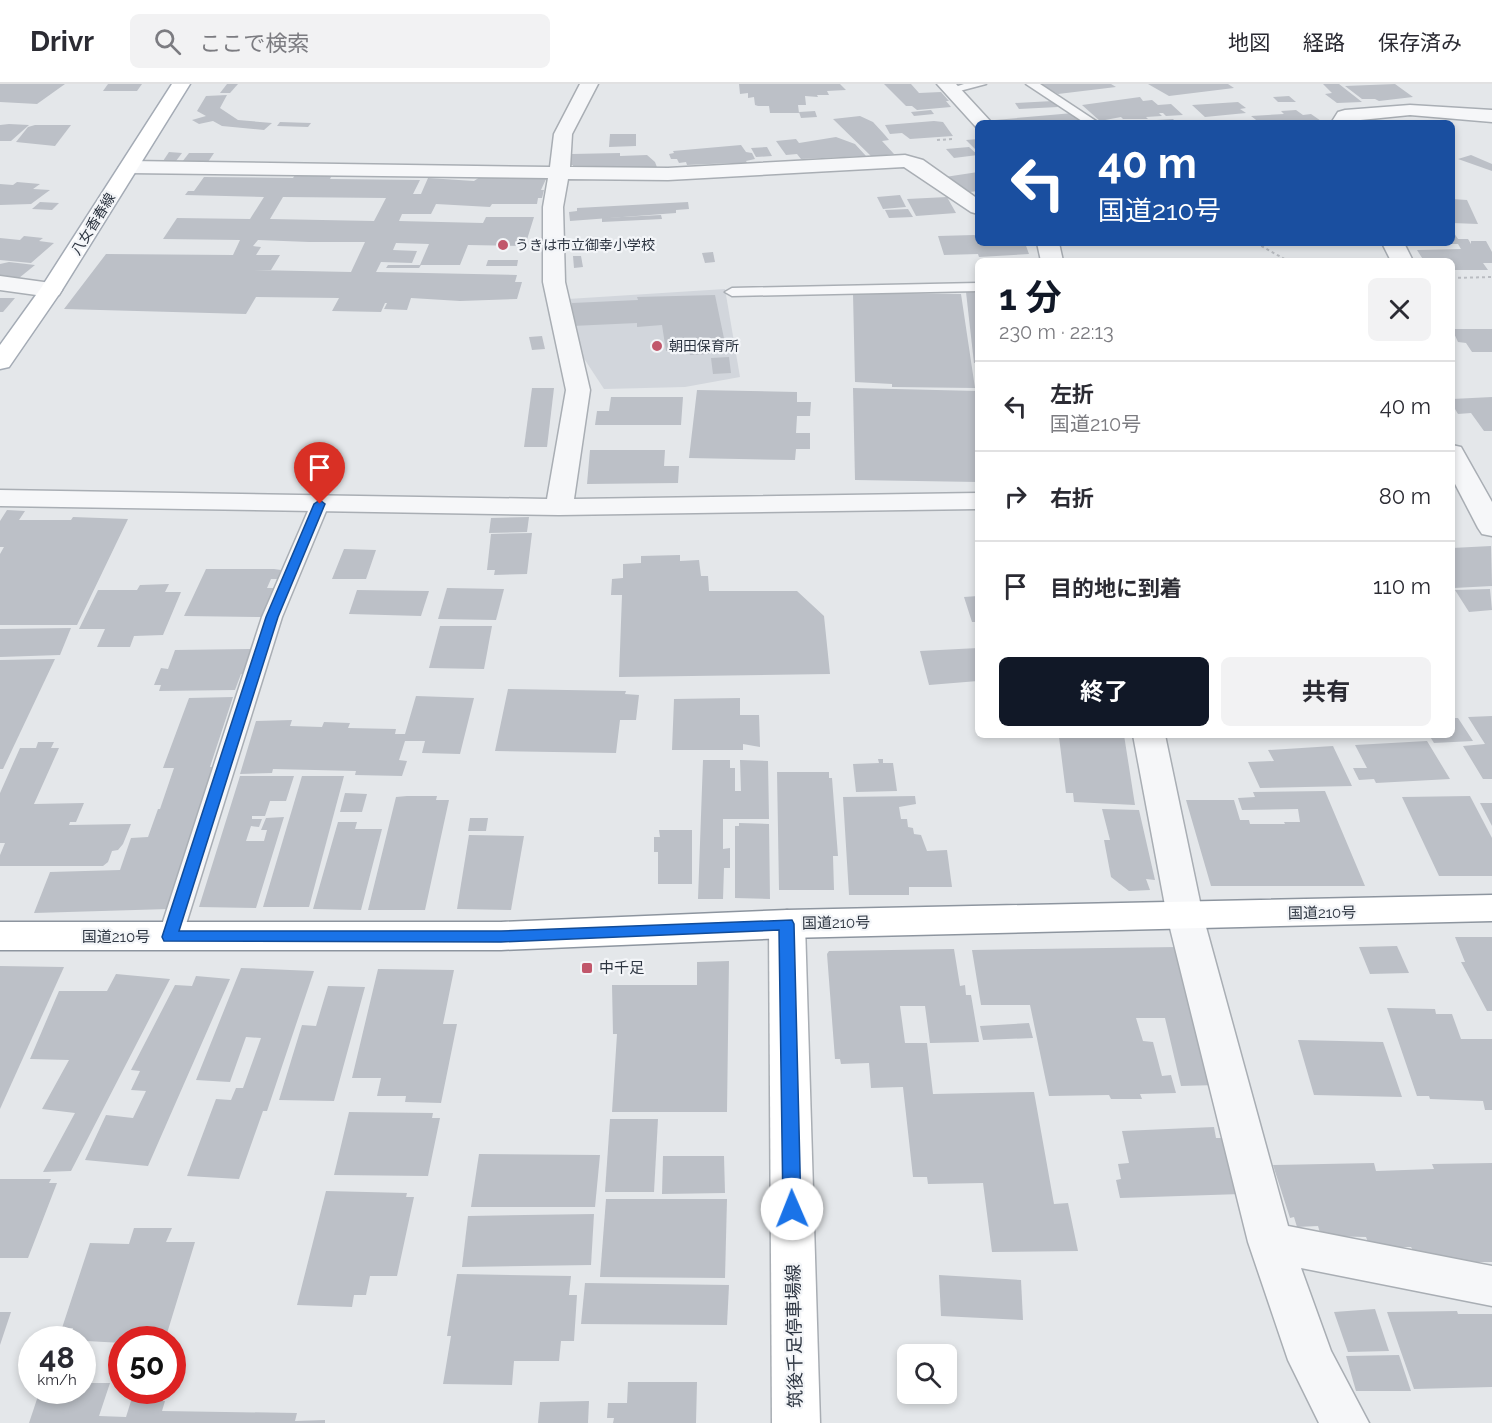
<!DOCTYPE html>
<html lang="ja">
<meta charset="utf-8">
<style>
body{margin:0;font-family:Raleway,"Noto Sans JP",sans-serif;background:#f2f2f3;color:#2b2b33;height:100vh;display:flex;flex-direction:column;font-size:22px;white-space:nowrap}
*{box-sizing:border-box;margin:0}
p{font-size:20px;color:#7c7c81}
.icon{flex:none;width:33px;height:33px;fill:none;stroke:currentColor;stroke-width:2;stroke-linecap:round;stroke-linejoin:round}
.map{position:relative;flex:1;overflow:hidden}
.details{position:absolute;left:975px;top:174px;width:480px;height:480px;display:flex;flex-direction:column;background:#fff;border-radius:9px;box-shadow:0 3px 9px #0003}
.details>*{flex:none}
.guide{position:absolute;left:975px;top:36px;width:480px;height:126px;border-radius:9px;box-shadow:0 3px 9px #0003;background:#1a4fa0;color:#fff;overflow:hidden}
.fabs{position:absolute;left:897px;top:1260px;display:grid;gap:12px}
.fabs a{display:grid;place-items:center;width:60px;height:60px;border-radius:9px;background:#fff;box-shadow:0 3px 9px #0003;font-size:30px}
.speed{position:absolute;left:18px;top:1242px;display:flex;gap:12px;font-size:30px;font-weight:700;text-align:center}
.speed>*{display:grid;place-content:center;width:78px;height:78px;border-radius:50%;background:#fff;box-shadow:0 3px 9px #0003;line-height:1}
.speed small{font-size:15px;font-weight:400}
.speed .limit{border:9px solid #d22;background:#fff;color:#111}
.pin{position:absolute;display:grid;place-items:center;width:51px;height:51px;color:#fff;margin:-62px -26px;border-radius:50% 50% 50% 0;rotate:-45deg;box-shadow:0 0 6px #0007}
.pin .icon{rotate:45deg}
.me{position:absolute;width:66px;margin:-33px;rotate:359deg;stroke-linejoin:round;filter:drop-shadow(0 0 4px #0008)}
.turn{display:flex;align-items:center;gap:21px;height:126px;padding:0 24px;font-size:27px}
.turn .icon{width:78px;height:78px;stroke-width:2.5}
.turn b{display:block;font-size:42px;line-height:51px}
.round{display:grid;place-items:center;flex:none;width:63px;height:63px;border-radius:9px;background:#f2f2f3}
.head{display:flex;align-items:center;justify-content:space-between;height:102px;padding:0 24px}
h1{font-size:36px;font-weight:700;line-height:45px;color:#111827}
.primary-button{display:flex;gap:12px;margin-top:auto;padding:12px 24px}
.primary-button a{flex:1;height:69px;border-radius:9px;background:#111827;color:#fff;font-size:24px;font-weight:700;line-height:69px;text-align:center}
.primary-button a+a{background:#f2f2f3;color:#2b2b33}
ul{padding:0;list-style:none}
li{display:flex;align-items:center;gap:18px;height:90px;padding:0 24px;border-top:2px solid #e1e1e2}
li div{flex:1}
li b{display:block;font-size:22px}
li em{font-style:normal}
header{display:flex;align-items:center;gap:36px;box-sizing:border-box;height:84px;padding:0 30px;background:#fff;border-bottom:2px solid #e1e1e2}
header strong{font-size:28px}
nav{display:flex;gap:33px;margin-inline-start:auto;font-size:21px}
.search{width:420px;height:54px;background:#f2f2f3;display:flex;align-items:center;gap:15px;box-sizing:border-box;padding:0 21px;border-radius:9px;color:#7c7c81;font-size:22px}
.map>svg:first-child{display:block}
.built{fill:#d2d6dc}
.building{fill:#bcc0c7;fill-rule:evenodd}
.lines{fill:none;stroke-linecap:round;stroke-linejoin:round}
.service-casing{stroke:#a9aeb4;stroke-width:3}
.minor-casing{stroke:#a9aeb4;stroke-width:3}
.secondary-casing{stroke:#a9aeb4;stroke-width:3}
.primary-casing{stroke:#a4abb5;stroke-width:3}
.trunk-casing{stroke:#8d959f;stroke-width:3}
.path{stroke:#babdc2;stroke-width:2;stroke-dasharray:3 3;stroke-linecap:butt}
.service{fill:#f6f7f9;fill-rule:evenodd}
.minor{fill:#f6f7f9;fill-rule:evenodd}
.secondary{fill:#fff;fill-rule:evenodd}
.primary{fill:#fff;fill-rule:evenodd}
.trunk{fill:#fff;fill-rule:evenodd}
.route{fill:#1a73e8;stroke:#114b97;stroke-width:1.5}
.poi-dot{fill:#c1576b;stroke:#f3f5f8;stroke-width:2}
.labels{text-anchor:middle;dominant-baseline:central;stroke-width:4.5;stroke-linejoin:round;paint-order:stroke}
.far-street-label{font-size:14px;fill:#2d3541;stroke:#f3f5f8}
.far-poi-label{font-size:14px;fill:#2d3541;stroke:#f3f5f8;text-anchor:start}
.street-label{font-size:15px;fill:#2d3541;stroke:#f3f5f8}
.poi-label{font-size:15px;fill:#2d3541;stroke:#f3f5f8;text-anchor:start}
.near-street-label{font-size:18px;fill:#2d3541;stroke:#f3f5f8}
</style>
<header>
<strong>Drivr</strong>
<div class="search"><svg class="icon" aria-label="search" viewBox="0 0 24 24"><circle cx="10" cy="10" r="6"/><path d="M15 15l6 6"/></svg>ここで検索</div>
<nav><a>地図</a><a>経路</a><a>保存済み</a></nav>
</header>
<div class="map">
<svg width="1492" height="1339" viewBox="0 0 1492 1339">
<rect width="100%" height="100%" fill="#e4e7ea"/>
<path class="built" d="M725,205L740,293L685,303L604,305L583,273L568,215Z"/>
<g class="building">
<path d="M0,0H65L37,20L0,18Z"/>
<path d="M108,0H142L137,7H103Z"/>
<path d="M227,0H238L230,9H220Z"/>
<path d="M739,0H840L846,6L827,7L829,11H817L818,13L805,12L806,21H798L799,29H770L769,22H758L755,21L754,13L748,14V9L740,10Z"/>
<path d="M884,0H911L919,9L941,8L949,17H946L951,23L917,26L912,22H906Z"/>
<path d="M1040,0H1111L1116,3L1058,10Z"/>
<path d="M1148,0H1228L1234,4L1169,12Z"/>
<path d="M1323,0H1339L1362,18L1337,19L1325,10L1332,9Z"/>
<path d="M1395,0L1413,13L1379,17L1375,15H1362L1345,2Z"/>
<path d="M227,11L220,24L238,36L272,39L264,46L222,42L213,37L199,40L192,36L206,32L197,27L206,12Z"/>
<path d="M1289,12L1296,18H1278L1273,13Z"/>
<path d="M1140,13L1143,17L1152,16L1158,21L1171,20L1183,31L1166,32L1163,29H1159L1162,32L1146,33L1148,35H1123L1121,33L1100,37L1082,21Z"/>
<path d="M1053,17L1058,23L1019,25L1015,19Z"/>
<path d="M1238,18L1246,24L1240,25L1246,29L1205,33L1192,21Z"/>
<path d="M931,26L934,30L914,32L911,28Z"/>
<path d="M1296,26L1303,31L1311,30L1324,39H1260L1251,32L1284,30L1281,27Z"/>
<path d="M815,27L817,33L801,34L799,28Z"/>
<path d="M1073,29L1085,39H998L995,36Z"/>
<path d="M860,32L873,38L884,50L889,56L882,57L894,70L872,73L833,35Z"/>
<path d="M1173,35L1177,39H1140V37Z"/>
<path d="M934,37L943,38L953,52L910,55L902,49L890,50L885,41Z"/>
<path d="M280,38L311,39L308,43L277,42Z"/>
<path d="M0,41L9,40L29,41L11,57H0Z"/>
<path d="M35,41H71L55,62L16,58L28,43Z"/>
<path d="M610,50H636V62L609,63Z"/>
<path d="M836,53L855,60L866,72L801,75L797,70L786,71L776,57L796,55L799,59Z"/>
<path d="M978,55V68L966,56Z"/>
<path d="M741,61L746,68L752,69L755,75L746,77L749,82H735L733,79L687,81L686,78L679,79L677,75H671L669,70L674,69L673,67Z"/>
<path d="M767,63L772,72L756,73L751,64Z"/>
<path d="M969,63L978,71L954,74L946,65Z"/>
<path d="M169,68L182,69L176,77H163Z"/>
<path d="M189,69H214L208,78H182Z"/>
<path d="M620,69V72L647,71L655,78L658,86H573V81H570L572,70Z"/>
<path d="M1471,71L1492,80V87L1458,75Z"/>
<path d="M978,88V107L962,109L945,93Z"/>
<path d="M295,91H332L330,95L420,96L413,110H421L428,94L474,97L480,93L546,95L541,106H544L542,114H538L537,120H492L490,123L436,120L431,130H402L399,137L483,139L486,133H534L525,162L468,161L460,181H420L429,160L396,159L393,166L417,167L412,179L381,178L376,188L517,191L515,198H522L517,215L460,217L411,214L407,226L384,225L387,219H385L381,228L332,227L339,214L256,213L246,230L64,225L106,170L233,171L240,156L163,155L177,134L250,135L264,113L185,111L188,107H194L204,93L293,94ZM283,113L386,114L374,137L270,135ZM258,156L309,158H365L351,188L251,186H271L280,171H256L261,163L253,162Z"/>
<path d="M17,98L40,100L33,105L50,106L31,120L0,121V100L13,101Z"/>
<path d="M900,111L906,123L883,125L877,113Z"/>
<path d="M947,113L956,129L916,132L907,115Z"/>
<path d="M1452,115L1467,116L1478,140L1452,139Z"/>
<path d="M40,118L59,119L52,126L32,125Z"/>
<path d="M688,118L689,125L676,126V129L570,137L569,128L577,127V124Z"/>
<path d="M908,125L913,133L889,134L885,126Z"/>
<path d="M661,131L662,135L602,138V134Z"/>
<path d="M1452,146L1458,155H1468L1471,160V157H1486L1492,168V179H1483L1488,186H1452V177H1424L1417,166L1461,165L1458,160H1452Z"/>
<path d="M974,151L978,152V159H1025L1029,170L979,173L978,170L944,171L938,152Z"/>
<path d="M24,152L43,154L39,157L54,159L31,179L0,176V154L20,156Z"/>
<path d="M713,168L715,178L705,179L702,169Z"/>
<path d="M573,172H581L583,183L574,184Z"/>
<path d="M488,176H518L517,182H486Z"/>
<path d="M9,178L35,181L19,194L0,191V180Z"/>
<path d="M388,181H421L419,184H386Z"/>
<path d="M966,208H978V279H974Z"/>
<path d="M886,209L961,210L975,304L892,303V300L855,298L853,210Z"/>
<path d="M715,211L726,264L709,265L710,270L690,271L689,268L666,267L662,241L637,243V239L572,242V219L638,216L637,213Z"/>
<path d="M0,214H15L3,228H0Z"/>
<path d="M1452,245H1492V268H1472L1466,259L1458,258Z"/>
<path d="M542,252L545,265L532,266L529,253Z"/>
<path d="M729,273L731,289L713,290L711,274Z"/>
<path d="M532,304H554L547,363H524Z"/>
<path d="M853,304L978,307V398L855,396Z"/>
<path d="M697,306L797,308V318H811L810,332H797L796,349H810V365H796L795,376L689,374Z"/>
<path d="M611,313H683L681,341H595L597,327H609Z"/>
<path d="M1492,313V347H1484L1471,329L1458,330L1452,320V315Z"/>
<path d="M590,366H665L664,382H679L678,399L587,400Z"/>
<path d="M7,426L25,427L19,436H71L73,433L128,435L77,541H0V470L4,463H0V437Z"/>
<path d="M529,433L527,448L489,449L491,434Z"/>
<path d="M532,449L527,490L494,491L495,486H487L491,450Z"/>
<path d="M1491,462L1492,502L1454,504L1452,464Z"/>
<path d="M344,465L376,466L366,495H332Z"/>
<path d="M680,471V477L699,476L701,492H708L709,507H797L824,532L830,590L619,593L622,511H611L612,495L623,494V480L641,479V472Z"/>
<path d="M206,485H274L281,486L278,495H271L267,504H275L263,533L184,532Z"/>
<path d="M169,500L165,508H181L163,551L134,552L130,563H97L105,545H79L98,506H137L140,501Z"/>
<path d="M447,504L504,505L496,536L438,535Z"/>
<path d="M1490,505L1492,526L1469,528L1455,506Z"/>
<path d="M357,506L429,507L421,532L349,530Z"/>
<path d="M978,512V544H977L976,538H972L964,513Z"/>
<path d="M440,542H492L484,585L429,584Z"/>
<path d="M71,544L60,571L0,573V545Z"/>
<path d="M978,564V597L929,601L920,567Z"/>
<path d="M251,565L246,579H251L248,591L241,590L235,606L159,607L161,601H154L161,584L168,585L175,566Z"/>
<path d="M55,575L3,685H0V576Z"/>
<path d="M508,605L626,607L625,610L639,611L636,636H620L616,669L495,667Z"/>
<path d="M416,612L474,614L460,670L422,669L425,657H405L399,676L407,677L402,692L355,691L356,687L273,685L272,689L240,690L256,637L292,636L290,642L322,643L324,638L350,639L348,644L396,645L395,650H405Z"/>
<path d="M233,613L210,683H216L200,723L169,825L34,829L50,788L120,786L131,754L148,753L158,725H160L174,684H163L189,614Z"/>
<path d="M740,614V631H759L760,663L743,660V666H672L674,615Z"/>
<path d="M1492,632V695H1483L1463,662L1485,660L1468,633Z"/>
<path d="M1452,634H1458L1473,657L1434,659L1429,651H1452Z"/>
<path d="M1064,651H1124L1135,721L1074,718L1073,709H1066L1059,653L1065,654Z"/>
<path d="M1427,657L1450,695L1376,699L1374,695L1359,696L1353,684H1367L1355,661Z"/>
<path d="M38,658H54L51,664H59L34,720L84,719L76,738H70L69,741L131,740L123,760L118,766L112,767L108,778L103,782H0V771L5,759H0V709L20,664H36Z"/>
<path d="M1333,662L1352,702L1260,704L1248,678L1274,677L1268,666Z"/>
<path d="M878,675H883V679H893L897,707L856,708L853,680L879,679Z"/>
<path d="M703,676H730V684H735V707H741L740,676L768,677L769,735H723V765L730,764V784H724L723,815H698Z"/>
<path d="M777,688H829V694H832L838,772H833L834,806H779Z"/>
<path d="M240,692H294L286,717H270L265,732H252V735H262L259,743L251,742L246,757H264L267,746H261L266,734L284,733L256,824L199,823Z"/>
<path d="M302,692H344L309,823H263Z"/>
<path d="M1325,707L1365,802H1211L1186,716H1234L1240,736H1249L1250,740H1285L1284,738H1300L1298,725L1242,726L1238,714L1255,713L1253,708Z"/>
<path d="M345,709L367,710L362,728H340Z"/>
<path d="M407,712H437L436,716H449L425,826H368L396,713Z"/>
<path d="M915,712L916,720L899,723L901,735H907L908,743L913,744L914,750L921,751L927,767L947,766L952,803H909V811H849L843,713Z"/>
<path d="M1470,712L1492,754V792H1439L1402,713Z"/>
<path d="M1480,719H1492V742Z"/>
<path d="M1102,725L1139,726L1155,796L1146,795L1150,806L1129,807L1111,793L1104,756H1110Z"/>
<path d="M470,734H488L486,747H468Z"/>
<path d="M338,738H357L355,745H382L361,826L313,825Z"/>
<path d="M739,739L769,740L770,815L735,814V742H739Z"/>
<path d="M659,746H692V800H658V768H654V753H660Z"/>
<path d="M469,751L524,752L511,826L457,825Z"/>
<path d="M1455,853H1492V927H1487L1461,878H1465Z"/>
<path d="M1397,862L1409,889L1370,890L1359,863Z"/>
<path d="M1178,863L1217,1001L1181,1002L1165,934H1136L1143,957L1153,958L1162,992L1171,991L1176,1009L1140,1010L1142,1015H1111L1109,1011L1049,1012L1030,921H981L972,866Z"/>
<path d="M954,865L960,902L965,901L966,911H971L979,958L930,959L925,922H900L905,959H927L933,1010L1034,1008L1054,1120L1068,1119L1078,1167L992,1168L983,1099L928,1100L927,1093H913L903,1003L871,1004L869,979L841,980L840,975H835L827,870L829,867Z"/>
<path d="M729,877L727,1028H612L617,950H613L612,901H697V878Z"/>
<path d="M0,882L64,883L0,1025Z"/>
<path d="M241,884L314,887L267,1027H263L239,1095L187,1092L216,1015L231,1016L236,1004H243L261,954L246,953L230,998L196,996Z"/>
<path d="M378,885L454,886L443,940H457L441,1019L405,1018L406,1012H377L381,994H352Z"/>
<path d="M116,890L170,895L71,1087L43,1088L75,1029L42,1025L69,976L30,975L59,907H107Z"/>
<path d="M196,892L230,895L148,1082L85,1076L106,1031L133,1034L146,1007L131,1006L140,987L131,986L175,901L192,902Z"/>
<path d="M328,902L365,903L334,1017L279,1016L302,941L316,942Z"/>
<path d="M1387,924L1435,925L1436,930H1452L1461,955H1492V1026H1485L1483,1017L1430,1015L1429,1012H1417Z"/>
<path d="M1029,939L1033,954L983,956L980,942Z"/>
<path d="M1298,956L1383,958L1402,1013L1314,1011Z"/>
<path d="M349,1028L433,1029L432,1034H440L428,1092L334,1091Z"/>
<path d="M610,1035H658L654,1108H605Z"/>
<path d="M1214,1043L1216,1054H1224L1241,1110L1120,1114L1116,1096L1121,1095L1118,1080L1129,1079L1122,1047Z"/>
<path d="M479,1070L600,1071L595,1123H471Z"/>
<path d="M663,1072H724L725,1109L662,1110Z"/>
<path d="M1374,1079L1376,1087L1434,1085L1432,1080L1492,1079V1178H1475L1476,1181L1416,1171L1411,1163H1370L1366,1153L1321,1152L1318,1142L1297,1143L1294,1133L1290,1134L1273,1081Z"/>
<path d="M0,1095H51L49,1099H57L28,1174H0Z"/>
<path d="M326,1107L407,1109L406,1113H414L397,1192H370L366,1211H354L352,1223L297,1221Z"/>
<path d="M606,1115H727L725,1194L600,1193Z"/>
<path d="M594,1130L591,1181L462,1183L468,1132Z"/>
<path d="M134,1144H172L166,1158H195L165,1256H122V1259L69,1256L73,1244H62L90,1159L129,1160Z"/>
<path d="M457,1190L571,1192L569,1211H577L574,1257H561L559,1277H514L512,1301L443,1300L451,1252H447Z"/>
<path d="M939,1191L1021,1196L1023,1236L941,1232Z"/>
<path d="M585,1199L729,1201L727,1241L581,1240Z"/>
<path d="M1375,1225L1389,1267L1348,1268L1334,1228Z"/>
<path d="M1457,1227L1458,1230H1492V1303L1414,1305L1387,1228Z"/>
<path d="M0,1228H11L0,1261Z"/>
<path d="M1399,1271L1411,1307H1356L1346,1272Z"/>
<path d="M628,1298H697L696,1339H613L614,1334H607L608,1319H627Z"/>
<path d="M82,1299H110L99,1332L126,1333L131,1317H165L162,1327L297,1329L295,1337L325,1336V1339H29L40,1306H82Z"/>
<path d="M589,1317L588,1339H538L540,1318Z"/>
</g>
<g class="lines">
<g class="service-casing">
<g id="service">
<path d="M964,0H986L952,9L946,6Z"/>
<path d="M1026,0H1040L1099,39H1085Z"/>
<path d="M978,199V207L732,212L725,208L732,204Z"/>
<path d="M320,415L329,420L282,533L182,853L178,859L170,862L162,859L158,853L262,533L311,420Z"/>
</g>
</g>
<g class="minor-casing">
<g id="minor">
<path d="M580,0H598L572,50L570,83L668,84L905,71L923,76L978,115V130L971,128L904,83L668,96L568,95L563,123L565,198L590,306L574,415L978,409V425L559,431L0,422V406L547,415L566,306L543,198V123L548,94L129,89L119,83L129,77L550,83L554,50Z"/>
<path d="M937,0H956L992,39H978L976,43Z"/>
<path d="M1410,21L1492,26V38L1410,31L1331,39L1338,28L1345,26Z"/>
<path d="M1037,159H1059L1063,177H1041Z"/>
<path d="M1382,159H1404L1413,177H1391Z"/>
<path d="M0,192L51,199L59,201L62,206L59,211L51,213L0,206Z"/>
<path d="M1452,361L1461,363L1492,418V452L1482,450L1478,444L1452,394Z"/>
<path d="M1133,651H1165L1203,832L1288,1142L1492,1182V1222L1301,1184L1331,1267L1369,1339H1319L1288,1276L1248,1158L1167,832Z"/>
</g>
</g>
<g class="secondary-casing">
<path id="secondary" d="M787,826L800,830L805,840L820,1339H772L769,840L774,830Z"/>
</g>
<g class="primary-casing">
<path id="primary" d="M172,0H190L62,206L9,283L0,285V261L41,204Z"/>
</g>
<g class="trunk-casing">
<path id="trunk" d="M1492,811V837L787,854L501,866H0V838H501L787,826Z"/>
</g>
<g class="path">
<path d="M937,56L954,55"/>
<path d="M1256,159L1288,177"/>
<path d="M1452,194L1492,193"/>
</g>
<use href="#service" class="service"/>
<use href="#minor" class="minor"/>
<use href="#secondary" class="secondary"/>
<use href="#primary" class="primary"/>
<use href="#trunk" class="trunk"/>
</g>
<path class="route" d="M320,416L325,420L278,533L179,847H501L792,836L794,840L801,1125L798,1131L792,1133L786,1131L783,1125L779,846L501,858L164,857L162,853L266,533L314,420Z"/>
<g class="poi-dot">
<circle cx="503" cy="161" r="6"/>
<circle cx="657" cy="262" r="6"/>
<rect x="581" y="878" width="12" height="12" rx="3"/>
</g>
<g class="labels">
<g class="far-street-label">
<text transform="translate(93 140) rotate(-58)">八女香春線</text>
</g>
<g class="far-poi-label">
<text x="515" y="161">うきは市立御幸小学校</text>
<text x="669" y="262">朝田保育所</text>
</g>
<g class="street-label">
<text transform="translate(1322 829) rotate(-1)">国道210号</text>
<text transform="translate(836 839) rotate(-1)">国道210号</text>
<text x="116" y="853">国道210号</text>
</g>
<g class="poi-label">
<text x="599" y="884">中千足</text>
</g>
<g class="near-street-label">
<text transform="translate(794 1252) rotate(-91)">筑後千足停車場線</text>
</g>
</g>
</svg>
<div class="fabs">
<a><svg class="icon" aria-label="search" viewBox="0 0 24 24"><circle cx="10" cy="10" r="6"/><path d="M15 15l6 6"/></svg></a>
</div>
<div class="speed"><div>48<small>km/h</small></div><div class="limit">50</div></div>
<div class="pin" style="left:320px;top:420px;background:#d93025"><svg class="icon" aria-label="arrive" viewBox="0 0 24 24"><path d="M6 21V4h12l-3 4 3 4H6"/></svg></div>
<svg class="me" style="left:792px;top:1125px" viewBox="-20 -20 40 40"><circle r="19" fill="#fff"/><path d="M0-13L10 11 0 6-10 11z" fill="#1a73e8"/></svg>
<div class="guide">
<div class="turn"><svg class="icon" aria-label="left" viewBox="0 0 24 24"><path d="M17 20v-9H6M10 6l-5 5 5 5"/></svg><div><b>40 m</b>国道210号</div></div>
</div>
<section class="details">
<div class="head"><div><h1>1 分</h1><p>230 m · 22:13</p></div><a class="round"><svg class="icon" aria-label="close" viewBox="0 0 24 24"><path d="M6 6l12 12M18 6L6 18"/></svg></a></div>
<ul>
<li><svg class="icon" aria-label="left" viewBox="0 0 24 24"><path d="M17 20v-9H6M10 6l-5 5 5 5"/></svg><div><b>左折</b><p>国道210号</p></div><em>40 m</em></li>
<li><svg class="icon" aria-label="right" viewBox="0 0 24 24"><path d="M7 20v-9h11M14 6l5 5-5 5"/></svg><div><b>右折</b></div><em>80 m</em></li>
<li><svg class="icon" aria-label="arrive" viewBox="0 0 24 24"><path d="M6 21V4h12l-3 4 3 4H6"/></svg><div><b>目的地に到着</b></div><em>110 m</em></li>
</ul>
<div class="primary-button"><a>終了</a><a>共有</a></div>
</section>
</div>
